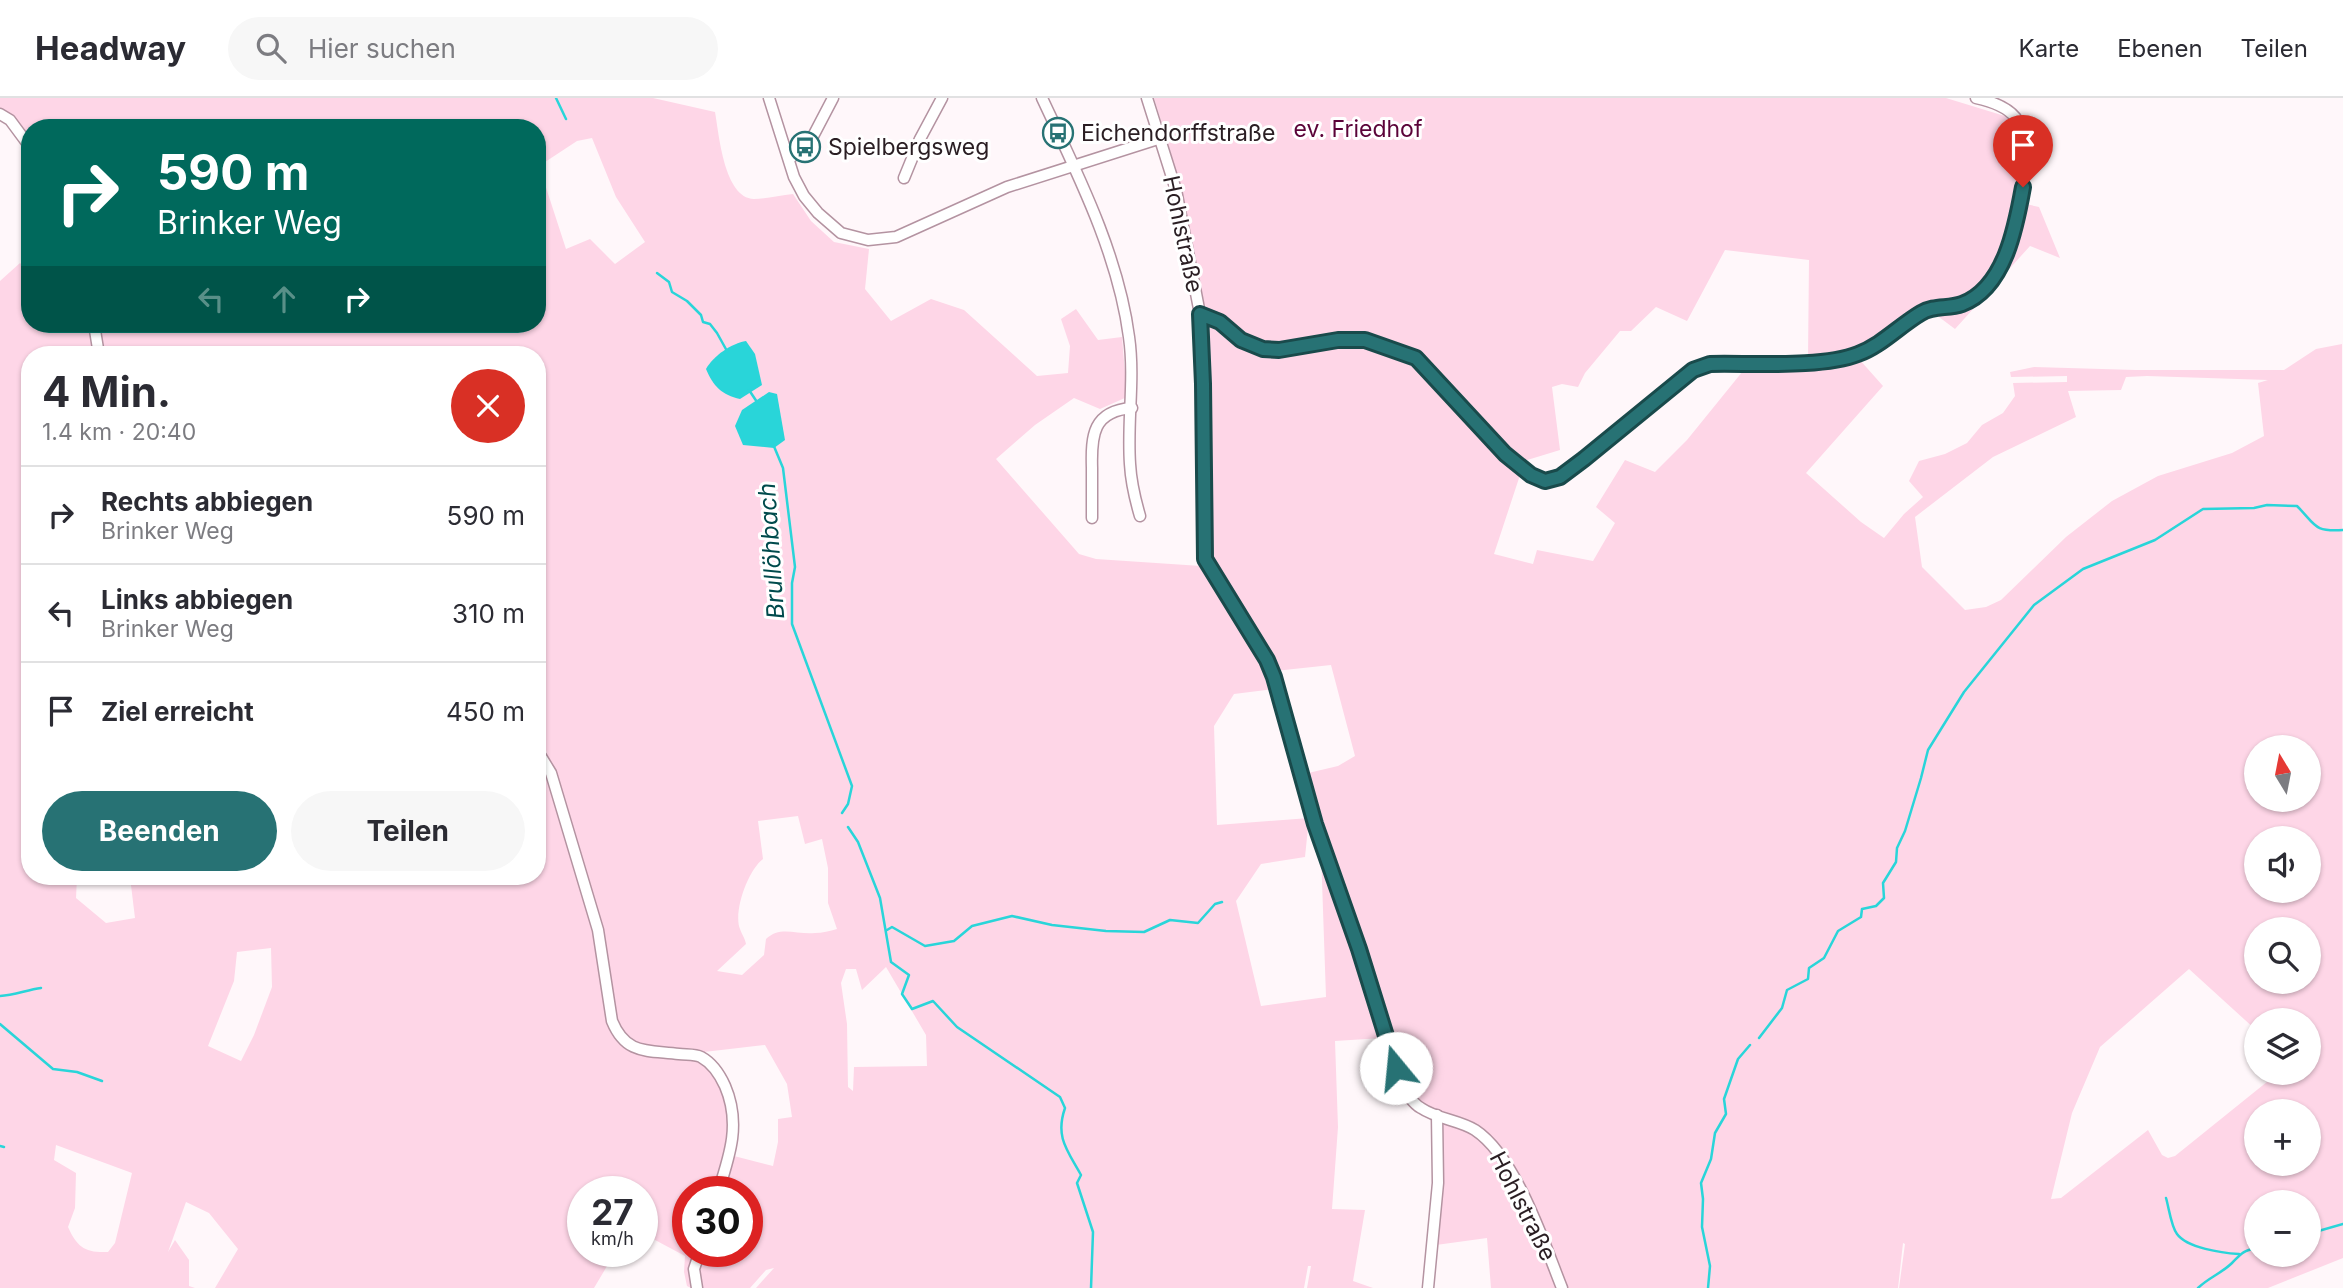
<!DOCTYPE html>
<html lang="de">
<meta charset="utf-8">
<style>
body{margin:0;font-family:Inter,sans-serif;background:#f7f7f7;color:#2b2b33;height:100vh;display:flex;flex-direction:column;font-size:26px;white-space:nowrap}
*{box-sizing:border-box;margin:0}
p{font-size:23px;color:#7c7c81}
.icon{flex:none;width:38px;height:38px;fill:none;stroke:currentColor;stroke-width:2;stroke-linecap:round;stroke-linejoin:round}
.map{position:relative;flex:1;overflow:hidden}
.side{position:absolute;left:21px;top:248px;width:525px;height:539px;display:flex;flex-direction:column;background:#fff;border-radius:28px;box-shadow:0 2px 5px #0004}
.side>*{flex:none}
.hud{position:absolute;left:21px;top:21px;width:525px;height:214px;border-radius:28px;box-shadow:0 2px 5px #0004;background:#00695c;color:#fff;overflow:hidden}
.needle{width:46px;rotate:350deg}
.fabs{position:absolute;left:2244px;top:637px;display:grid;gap:14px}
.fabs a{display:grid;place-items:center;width:77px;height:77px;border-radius:50%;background:#fff;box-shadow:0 2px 5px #0004;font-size:35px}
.speed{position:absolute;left:567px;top:1078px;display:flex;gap:14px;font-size:35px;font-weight:700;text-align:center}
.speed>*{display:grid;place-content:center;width:91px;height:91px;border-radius:50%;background:#fff;box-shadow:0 2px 5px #0004;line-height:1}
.speed small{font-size:18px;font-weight:400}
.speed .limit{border:10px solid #d22;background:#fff;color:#111}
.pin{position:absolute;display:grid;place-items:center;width:60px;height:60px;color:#fff;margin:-72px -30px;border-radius:50% 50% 50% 0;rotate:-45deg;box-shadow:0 0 7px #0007}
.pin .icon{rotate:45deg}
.me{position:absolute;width:77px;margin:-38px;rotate:343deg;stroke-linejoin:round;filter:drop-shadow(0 0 5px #0008)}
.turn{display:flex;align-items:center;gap:24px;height:147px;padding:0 21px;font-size:32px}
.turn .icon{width:91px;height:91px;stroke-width:2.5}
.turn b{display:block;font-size:49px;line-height:60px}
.lanes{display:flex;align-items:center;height:66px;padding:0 21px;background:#0003;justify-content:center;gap:35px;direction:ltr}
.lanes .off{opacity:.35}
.round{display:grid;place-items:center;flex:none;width:74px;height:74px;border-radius:37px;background:#f7f7f7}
.head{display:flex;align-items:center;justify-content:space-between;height:119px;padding:0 21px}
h1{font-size:42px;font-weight:700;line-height:52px}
.button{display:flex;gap:14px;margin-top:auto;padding:14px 21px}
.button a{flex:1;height:80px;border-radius:42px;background:#277274;color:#fff;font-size:28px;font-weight:700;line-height:80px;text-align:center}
.button a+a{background:#f7f7f7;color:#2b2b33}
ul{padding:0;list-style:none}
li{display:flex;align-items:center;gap:21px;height:98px;padding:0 21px;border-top:2px solid #e1e1e2}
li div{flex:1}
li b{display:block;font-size:26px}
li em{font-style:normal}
header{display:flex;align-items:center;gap:42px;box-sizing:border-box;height:98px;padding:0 35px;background:#fff;border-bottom:2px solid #e1e1e2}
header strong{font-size:33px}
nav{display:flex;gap:38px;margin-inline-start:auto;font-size:24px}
.search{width:490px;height:63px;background:#f7f7f7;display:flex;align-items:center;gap:18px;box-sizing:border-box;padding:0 24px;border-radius:38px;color:#7c7c81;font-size:26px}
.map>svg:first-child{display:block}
.green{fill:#fed6e7;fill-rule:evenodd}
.water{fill:#29d5d9}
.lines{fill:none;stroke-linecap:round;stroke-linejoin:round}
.stream{stroke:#29d5d9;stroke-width:2.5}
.minor-casing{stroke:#b493a1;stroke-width:13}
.minor{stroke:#fff;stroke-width:10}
.route-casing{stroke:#194a4b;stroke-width:18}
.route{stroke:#277274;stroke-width:12}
.labels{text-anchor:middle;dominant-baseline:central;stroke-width:6;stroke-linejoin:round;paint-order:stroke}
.park-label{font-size:23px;fill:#5b0339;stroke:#fff}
.poi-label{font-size:23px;fill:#2a1e23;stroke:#fff;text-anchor:start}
.street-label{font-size:23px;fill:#2a1e23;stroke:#fff}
.water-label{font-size:24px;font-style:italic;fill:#004a4c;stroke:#fff}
</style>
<header>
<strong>Headway</strong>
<div class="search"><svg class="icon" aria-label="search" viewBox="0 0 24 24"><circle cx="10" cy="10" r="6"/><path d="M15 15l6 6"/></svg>Hier suchen</div>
<nav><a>Karte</a><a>Ebenen</a><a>Teilen</a></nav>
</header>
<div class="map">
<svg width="2343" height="1190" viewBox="0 0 2343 1190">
<rect width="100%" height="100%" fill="#fff7fa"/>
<g class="green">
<path d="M0,0H653L715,14C719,36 724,100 754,101C766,101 780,97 793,96L811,123L834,144L869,151L865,191L891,223L931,201L964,212L1037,278L1068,275L1070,248L1061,221L1076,211L1098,242L1122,239L1127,299L1100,311L1074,300L1035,327L996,361L1079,456L1096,461L1201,468L1214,471L1208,460L1211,364L1205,229L1207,225L1263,254L1337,245L1363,244L1413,260L1440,289L1450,287L1419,256L1366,239L1264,249L1244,240L1208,212L1204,205L1182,92L1154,0H1946L2008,19C2023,46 2019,74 2017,104L2039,109L2060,160L2030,148L1955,231L1935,216L1916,224L1890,245L1860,260L1849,253L1808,260L1809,162L1725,152L1687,223L1656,209L1631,233H1620L1585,275L1578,289L1562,286L1552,289L1560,352L1521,364L1502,347L1490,349L1521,374L1494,456L1533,466L1537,452L1593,463L1615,425L1596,409L1625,362L1655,374L1687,342L1747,268L1820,266L1859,261L1883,288L1806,375L1861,424L1884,440L1904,416L1923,399L1909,383L1919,363L1945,356L1967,345L1982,327L2003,315L2015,298L2013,285L2067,284V278L2011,279L2010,274L2034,269L2136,272H2284L2316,251L2342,246L2343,1160L2268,1190H1899L1905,1146L1903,1145L1898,1190H1566L1544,1138L1502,1049L1476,1029L1425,1009L1403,983L1378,891L1318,724L1304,676L1338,668L1355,658L1331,567L1275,573L1273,591L1234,596L1214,628L1217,727L1309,720L1305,759L1261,766L1236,803L1261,908L1326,899L1321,754L1382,940L1335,943L1338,1029L1332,1111L1365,1112L1353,1183L1373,1190H1307L1311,1168H1308L1304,1190H756L774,1170L766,1172L750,1190H701L697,1171L703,1153H747V1094H722L734,1058L773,1068L778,1044V1021L792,1019L787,986L765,947L704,954L671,952L699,961L720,983L726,1002L730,1047L716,1094H688V1153H695L690,1170L691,1190L687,1188L684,1174L685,1158L642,1135V1094H583V1153H616L594,1190H215L238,1151L209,1115L186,1104L168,1154L175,1142L189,1162V1188L195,1190H0V183L20,165L30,175V226H90L96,257H30V485L28,534L25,545L30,554V779H77L76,800L106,825L135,820L130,779H537V659L539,661L547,655L537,637V257H103L97,226H537V30H30V42L0,12ZM592,40L616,99L645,144L615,166L590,141L566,151L539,68L577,43ZM2147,278L2268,282L2258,285L2264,338L2232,355L2158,378L2112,403L2066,439L2001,502L1986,509L1965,512L1922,469L1915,419L1993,359L2076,319L2068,293L2121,292L2126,279ZM2256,649H2308V702H2256ZM798,718L805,746L822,741L828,770V805L837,831C830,833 822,835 815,835C797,837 780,827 766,841L764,857L742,877L717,873L746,846C745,840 742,837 740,831C733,814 748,772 763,761L758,723ZM2256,740H2308V793H2256ZM2256,831H2308V884H2256ZM271,850L272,889L254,937L241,963L208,948L234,883L237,854ZM886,869L926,937L927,968L854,969L853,993L848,989L847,926L841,885L846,871H856L862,892ZM2189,871L2256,932V922H2308V975H2278L2175,1058L2168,1060L2162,1057L2148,1032L2061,1100L2051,1101L2072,1015L2100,949ZM2256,1013H2308V1066H2256ZM56,1047L132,1075L115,1145L108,1154C85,1155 77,1149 68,1129L75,1110L76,1075L54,1062ZM2256,1104H2308V1157H2256Z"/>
<path d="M1440,1021L1473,1034L1491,1049L1520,1098L1559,1190H1491L1487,1140L1436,1147Z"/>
</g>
<g class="water">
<path d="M746,243L755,256L762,287L740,301C722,297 713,288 706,271C713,258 732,245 746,243Z"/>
<path d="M769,294L777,296L785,342L774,350L743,347L735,328L742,312Z"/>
</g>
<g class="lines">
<g class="stream">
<path d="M556,0L566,21"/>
<path d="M657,175L669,184L672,194L687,203L701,217L703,224L710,226L717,235L727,253"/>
<path d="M749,292L757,304"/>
<path d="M773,346L783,370L795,469L792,485V526L852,688L848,706L842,715"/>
<path d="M848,729L858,744L880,800L891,864L909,877L902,896L912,911L933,903L957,929L1060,999L1065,1010C1055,1039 1067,1052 1081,1077L1077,1085L1093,1134L1091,1190"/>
<path d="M887,832L892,829L925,848L954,843L972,828L1012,818L1052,827L1106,833L1144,834L1170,822L1198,825L1215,806L1222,804"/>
<path d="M0,898C14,897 27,892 41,890"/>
<path d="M0,926L53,971L77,974L102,983"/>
<path d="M1759,940L1782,910L1787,892L1808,881L1809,870L1824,860L1838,833L1861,819L1862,811L1876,808L1884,800L1883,785L1896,764L1897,750L1905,733L1921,680L1928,652L1964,594L2034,507L2083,471L2155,442L2203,411L2254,410L2267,407L2297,408C2316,427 2313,434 2343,432"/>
<path d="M0,1048L4,1049"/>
<path d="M2166,1100C2169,1110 2171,1128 2177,1136C2187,1150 2222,1155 2239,1156"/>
<path d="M2308,1136L2343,1126"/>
<path d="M1708,1190L1710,1168L1702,1129L1703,1101L1701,1085L1711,1061L1715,1035L1726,1016L1724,1001L1738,961L1750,947"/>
<path d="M2198,1190C2208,1180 2222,1175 2232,1165C2241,1156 2242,1153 2256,1150"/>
</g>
<g class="minor-casing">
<g id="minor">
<path d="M769,0L794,79L804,98L818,115L841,135L868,142L896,139L1007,89L1161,40"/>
<path d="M1042,0C1077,75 1118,155 1129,239C1135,281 1127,323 1130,366C1131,384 1135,401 1140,418"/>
<path d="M1147,0L1176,92L1200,216L1203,286L1205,462L1267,562L1274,579L1315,726L1406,995C1410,1000 1415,1007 1421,1010C1437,1021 1459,1022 1475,1032C1516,1059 1544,1145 1562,1190"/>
<path d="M0,16L10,22L30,49"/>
<path d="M789,61L810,44L833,0"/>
<path d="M904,80L920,41L942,0"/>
<path d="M1200,216L1220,224L1241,242L1263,251L1279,252L1338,242H1365L1416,260L1505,356L1531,377L1545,383L1560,379L1584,361L1693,272L1710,266C1750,265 1823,269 1858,256C1883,247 1899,227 1920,215C1934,207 1948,211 1962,206C2002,192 2020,127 2023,89C2024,80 2023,71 2024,62C2028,23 2013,8 1976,0"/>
<path d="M94,226L99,257"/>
<path d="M1092,420C1092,403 1092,386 1092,370C1091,337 1093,313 1132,310"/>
<path d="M537,652L551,675L598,832L612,923C626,957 647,952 679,956C686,957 695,956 701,959C712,965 720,977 725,988C741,1025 730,1057 718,1094"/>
<path d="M697,1190L694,1171L700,1153"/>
<path d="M1428,1190L1438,1085L1437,1017"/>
</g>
</g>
<use href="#minor" class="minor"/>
</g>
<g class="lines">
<g class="route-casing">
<path id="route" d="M1396,970L1359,851L1315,726L1274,579L1267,562L1205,461L1203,286L1200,216L1220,224L1241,242L1263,251L1279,252L1338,242H1365L1416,260L1505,356L1531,377L1545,383L1560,379L1584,361L1693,272L1710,266C1750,265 1823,270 1858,256C1882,247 1899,228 1921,215C1934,207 1948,211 1962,206C2005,190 2016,128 2023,89"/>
</g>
<use href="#route" class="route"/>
</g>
<defs>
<g id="bus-ring" transform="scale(1.575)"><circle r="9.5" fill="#fff" stroke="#277274" stroke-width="1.5"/><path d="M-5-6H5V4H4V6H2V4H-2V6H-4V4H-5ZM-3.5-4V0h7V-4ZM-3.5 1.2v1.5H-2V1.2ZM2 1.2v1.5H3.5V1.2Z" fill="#277274"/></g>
</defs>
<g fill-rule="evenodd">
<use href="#bus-ring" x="1058" y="35"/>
<use href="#bus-ring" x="805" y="49"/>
</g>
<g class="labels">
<g class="park-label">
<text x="1358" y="31">ev. Friedhof</text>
</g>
<g class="poi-label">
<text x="1081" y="35">Eichendorffstraße</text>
<text x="828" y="49">Spielbergsweg</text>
</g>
<g class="street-label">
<text transform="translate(1183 136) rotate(78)">Hohlstraße</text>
<text transform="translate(1523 1108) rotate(63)">Hohlstraße</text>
</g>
<g class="water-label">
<text transform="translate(771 453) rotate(-94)">Brullöhbach</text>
</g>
</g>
</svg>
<div class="fabs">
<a><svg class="needle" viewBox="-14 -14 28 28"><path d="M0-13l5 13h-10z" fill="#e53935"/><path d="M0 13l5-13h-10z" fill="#7c7c81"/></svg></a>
<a><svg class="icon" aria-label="sound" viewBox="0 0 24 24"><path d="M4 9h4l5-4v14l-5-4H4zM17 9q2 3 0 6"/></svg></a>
<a><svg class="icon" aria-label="search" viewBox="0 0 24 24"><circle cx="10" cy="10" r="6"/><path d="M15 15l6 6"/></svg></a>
<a><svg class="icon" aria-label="layers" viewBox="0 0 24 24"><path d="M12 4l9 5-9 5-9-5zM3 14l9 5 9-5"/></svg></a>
<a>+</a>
<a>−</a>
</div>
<div class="speed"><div>27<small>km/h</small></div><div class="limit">30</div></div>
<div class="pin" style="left:2023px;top:89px;background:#d93025"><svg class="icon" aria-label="arrive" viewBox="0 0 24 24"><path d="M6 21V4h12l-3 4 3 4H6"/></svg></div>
<svg class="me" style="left:1396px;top:970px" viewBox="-20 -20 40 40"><circle r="19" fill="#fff"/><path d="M0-13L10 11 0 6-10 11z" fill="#277274"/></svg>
<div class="hud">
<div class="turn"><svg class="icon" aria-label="right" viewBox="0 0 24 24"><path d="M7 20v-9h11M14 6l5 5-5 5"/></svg><div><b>590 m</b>Brinker Weg</div></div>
<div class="lanes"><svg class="icon off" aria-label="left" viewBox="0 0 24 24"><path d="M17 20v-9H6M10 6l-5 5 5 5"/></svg><svg class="icon off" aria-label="ahead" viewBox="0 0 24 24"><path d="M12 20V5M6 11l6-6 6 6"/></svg><svg class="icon" aria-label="right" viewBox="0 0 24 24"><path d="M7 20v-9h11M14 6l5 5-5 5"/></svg></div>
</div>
<section class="side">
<div class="head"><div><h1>4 Min.</h1><p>1.4 km · 20:40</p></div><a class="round" style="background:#d93025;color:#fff"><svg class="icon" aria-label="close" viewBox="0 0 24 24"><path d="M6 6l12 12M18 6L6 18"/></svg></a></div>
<ul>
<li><svg class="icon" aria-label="right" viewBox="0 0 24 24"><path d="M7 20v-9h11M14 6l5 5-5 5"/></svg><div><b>Rechts abbiegen</b><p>Brinker Weg</p></div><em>590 m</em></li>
<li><svg class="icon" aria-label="left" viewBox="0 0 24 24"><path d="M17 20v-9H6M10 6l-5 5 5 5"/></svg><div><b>Links abbiegen</b><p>Brinker Weg</p></div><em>310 m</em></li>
<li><svg class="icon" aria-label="arrive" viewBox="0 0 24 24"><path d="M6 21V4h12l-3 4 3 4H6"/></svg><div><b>Ziel erreicht</b></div><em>450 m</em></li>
</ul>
<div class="button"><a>Beenden</a><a>Teilen</a></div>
</section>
</div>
